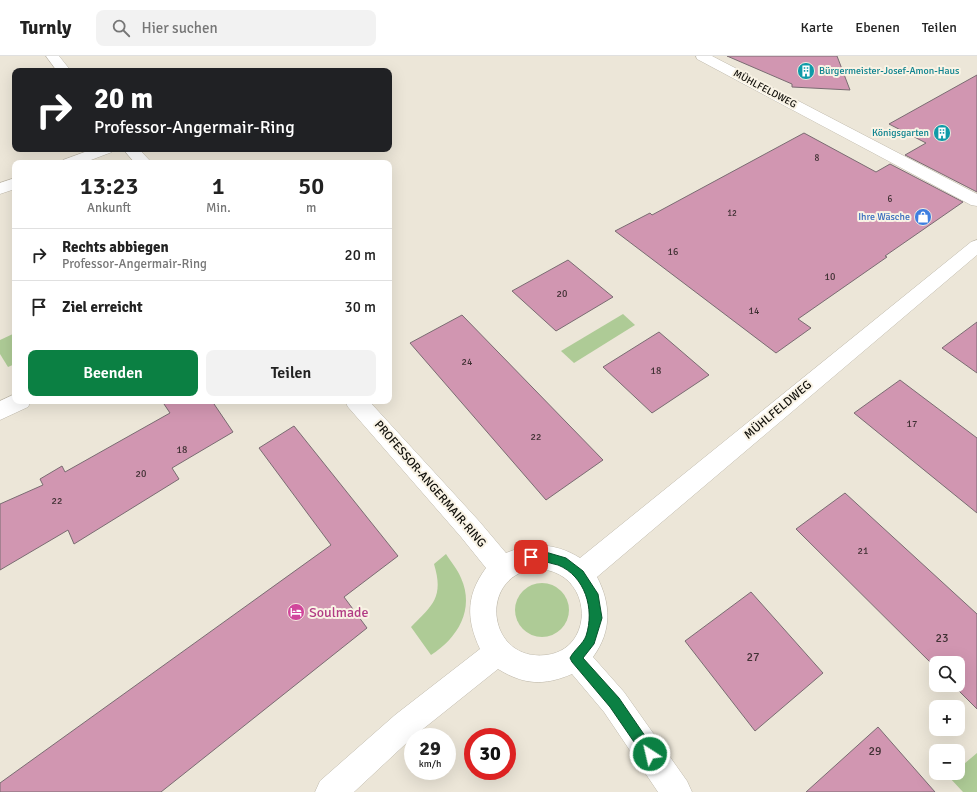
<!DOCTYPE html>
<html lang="de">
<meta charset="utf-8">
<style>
body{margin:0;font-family:Signika,sans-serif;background:#f2f2f2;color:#222;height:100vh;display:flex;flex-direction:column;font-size:15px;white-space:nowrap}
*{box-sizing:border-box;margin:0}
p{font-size:13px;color:#767676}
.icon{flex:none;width:22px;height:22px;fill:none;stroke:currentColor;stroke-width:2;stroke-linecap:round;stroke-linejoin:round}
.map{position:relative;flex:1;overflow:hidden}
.details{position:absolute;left:12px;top:104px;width:380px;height:244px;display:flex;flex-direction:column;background:#fff;border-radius:8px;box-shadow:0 4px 16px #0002}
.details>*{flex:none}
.guide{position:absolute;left:12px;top:12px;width:380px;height:84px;border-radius:8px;box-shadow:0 4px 16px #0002;background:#202124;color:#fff;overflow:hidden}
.tools{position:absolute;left:929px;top:600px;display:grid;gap:8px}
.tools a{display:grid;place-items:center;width:36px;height:36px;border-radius:8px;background:#fff;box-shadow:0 4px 16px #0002;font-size:20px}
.speed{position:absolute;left:404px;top:672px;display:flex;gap:8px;font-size:20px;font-weight:700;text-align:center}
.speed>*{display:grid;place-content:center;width:52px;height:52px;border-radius:50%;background:#fff;box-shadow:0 4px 16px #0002;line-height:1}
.speed small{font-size:10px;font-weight:400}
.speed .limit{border:6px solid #d22;background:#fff;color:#111}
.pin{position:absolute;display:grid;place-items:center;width:34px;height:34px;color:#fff;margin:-17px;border-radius:8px;box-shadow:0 2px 6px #0006}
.me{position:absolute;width:44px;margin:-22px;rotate:325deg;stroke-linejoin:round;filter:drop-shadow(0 0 3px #0008)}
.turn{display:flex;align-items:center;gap:14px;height:84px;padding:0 16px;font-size:18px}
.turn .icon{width:52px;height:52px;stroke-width:2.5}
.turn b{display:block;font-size:28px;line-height:34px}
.eta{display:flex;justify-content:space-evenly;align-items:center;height:68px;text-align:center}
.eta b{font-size:24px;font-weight:600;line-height:28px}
.button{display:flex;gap:8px;margin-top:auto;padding:8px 16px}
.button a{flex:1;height:46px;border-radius:8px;background:#0b8043;color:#fff;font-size:16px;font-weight:600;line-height:46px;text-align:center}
.button a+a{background:#f2f2f2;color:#222}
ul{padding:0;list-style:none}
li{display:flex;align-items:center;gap:12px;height:52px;padding:0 16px;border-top:1px solid #e0e0e0}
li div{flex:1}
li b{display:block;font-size:15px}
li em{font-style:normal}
header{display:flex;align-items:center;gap:24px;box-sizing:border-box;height:56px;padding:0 20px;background:#fff;border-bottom:1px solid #e0e0e0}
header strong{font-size:19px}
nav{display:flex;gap:22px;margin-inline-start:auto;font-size:14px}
.search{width:280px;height:36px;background:#f2f2f2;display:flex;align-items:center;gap:10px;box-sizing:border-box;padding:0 14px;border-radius:8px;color:#767676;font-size:15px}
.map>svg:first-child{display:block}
.green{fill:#aecb96}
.building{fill:#d196b1;stroke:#7a6c72}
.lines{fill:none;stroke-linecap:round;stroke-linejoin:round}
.minor-casing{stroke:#beb8aa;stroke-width:1}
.minor{fill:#fff;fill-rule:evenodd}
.route{fill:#0b8043;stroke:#07532c}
.labels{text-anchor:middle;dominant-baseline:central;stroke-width:4;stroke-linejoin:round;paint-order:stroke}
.far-number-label{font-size:9px;fill:#403134}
.far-culture-label{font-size:10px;fill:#0d838f;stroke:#f9f3e5;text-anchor:start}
.far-street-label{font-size:10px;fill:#100f0a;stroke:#f9f3e5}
.far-shop-label{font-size:10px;fill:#366cbe;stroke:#f9f3e5;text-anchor:end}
.number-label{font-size:10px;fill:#403134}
.street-label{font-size:12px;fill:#100f0a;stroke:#f9f3e5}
.near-number-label{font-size:12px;fill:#403134}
.near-hotel-label{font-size:14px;fill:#b23c85;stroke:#f9f3e5;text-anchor:start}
</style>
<header>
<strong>Turnly</strong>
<div class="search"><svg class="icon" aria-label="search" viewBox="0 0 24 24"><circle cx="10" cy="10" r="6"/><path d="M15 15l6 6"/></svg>Hier suchen</div>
<nav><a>Karte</a><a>Ebenen</a><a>Teilen</a></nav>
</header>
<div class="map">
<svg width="977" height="736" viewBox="0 0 977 736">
<rect width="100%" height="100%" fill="#ece6d8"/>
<g class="green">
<path d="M623,258L635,269L574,307L561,295Z"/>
<path d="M15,277V308L8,311L0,298V284Z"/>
<path d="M446,498C451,506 458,514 461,522C475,553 458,582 431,599L411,571C433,549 444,541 434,508Z"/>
<circle cx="542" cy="554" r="27"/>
<path d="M977,697V736H963L949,721L954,717H958V713Z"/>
</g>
<g class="building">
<path d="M727,0H837L850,34L792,31V28Z"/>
<path d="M977,19V136L905,99L926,87L889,68Z"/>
<path d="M804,77L876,116L890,108L963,146L885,200L887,201L798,263L811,272L776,297L615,175L650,157L652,159Z"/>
<path d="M568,204L613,241L556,275L512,235Z"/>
<path d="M462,259L603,404L546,444L410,287Z"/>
<path d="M977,266V317L942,292Z"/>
<path d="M659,276L709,319L652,357L603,311Z"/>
<path d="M900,324L977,382V457L854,357Z"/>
<path d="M162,345H212L233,376L172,412L179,423L74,488L68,474L0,514V448L43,429L40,423L62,410L65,416L170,357Z"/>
<path d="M294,370L398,500L344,541L367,572L161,736H0V727L331,489L259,392Z"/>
<path d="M845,437L977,558V653L953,629H958V607H936V612L796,473Z"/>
<path d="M751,536L823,617L755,675L685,585Z"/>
<path d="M878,671L935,736H806Z"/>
</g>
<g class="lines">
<g class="minor-casing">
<g id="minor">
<path d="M46,0H59L71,15H57Z"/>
<path d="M696,0H712L977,138V150L971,149L697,3Z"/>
<path d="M93,93H115L112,96L83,107H61L63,104Z"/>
<path d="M123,93H139L152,107H135Z"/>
<path d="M15,122V133L0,138V127Z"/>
<path d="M977,184V199L597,521C611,548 612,575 593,601L624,636L687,725L692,736H658L604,656L572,618C544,630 524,629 498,613L413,681L354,736H315L320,725L395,659L480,593C466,563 466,539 486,512L461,481L348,351L345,345H369L479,465L506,497C532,486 556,487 580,502L971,186ZM533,513C593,510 598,593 546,599C488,606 477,522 533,513Z"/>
<path d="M15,338V345H31L28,351L0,364V345Z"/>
</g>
</g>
<use href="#minor" class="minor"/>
</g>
<path class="route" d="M542,495L566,502L583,515L598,538L602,562L594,588L583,602L619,642L654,693L656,698L654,702L650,704L645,702L610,651L572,606L570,602C574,594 583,588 586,580C595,553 585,520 558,509C553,508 547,506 543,505C537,504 533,506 528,504L526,501L528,497Z"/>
<defs>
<g id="building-disc" transform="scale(0.9)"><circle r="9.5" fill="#0f9aa8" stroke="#f9f3e5"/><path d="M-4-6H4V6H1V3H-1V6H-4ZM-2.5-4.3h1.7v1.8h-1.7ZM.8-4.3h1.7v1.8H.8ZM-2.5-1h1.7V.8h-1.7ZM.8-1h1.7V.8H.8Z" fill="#fff"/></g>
<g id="shop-disc" transform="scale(0.9)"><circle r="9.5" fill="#3f7fe0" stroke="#f9f3e5"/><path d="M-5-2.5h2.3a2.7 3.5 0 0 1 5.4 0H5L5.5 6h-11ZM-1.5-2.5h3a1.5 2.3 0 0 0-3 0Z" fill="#fff"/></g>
<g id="hotel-disc" transform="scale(0.9)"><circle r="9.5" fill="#d1479c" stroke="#f9f3e5"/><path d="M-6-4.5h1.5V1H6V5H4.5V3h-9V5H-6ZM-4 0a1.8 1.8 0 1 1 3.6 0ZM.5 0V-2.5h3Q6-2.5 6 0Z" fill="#fff"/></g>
</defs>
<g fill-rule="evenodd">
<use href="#building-disc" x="806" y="15"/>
<use href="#building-disc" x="942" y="77"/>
<use href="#shop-disc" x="923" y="161"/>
<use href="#hotel-disc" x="296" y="556"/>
</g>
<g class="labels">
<g class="far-number-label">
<text x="817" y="102">8</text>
<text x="890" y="143">6</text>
<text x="732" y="157">12</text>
</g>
<g class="far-culture-label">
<text x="819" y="15">Bürgermeister-Josef-Amon-Haus</text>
<text x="929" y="77" text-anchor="end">Königsgarten</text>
</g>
<g class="far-street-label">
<text transform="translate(765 33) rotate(28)">MÜHLFELDWEG</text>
</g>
<g class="far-shop-label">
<text x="910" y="161">Ihre Wäsche</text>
</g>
<g class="number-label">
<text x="673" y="196">16</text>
<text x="830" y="221">10</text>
<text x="562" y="238">20</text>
<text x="754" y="255">14</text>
<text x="467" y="306">24</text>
<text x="656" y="315">18</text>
<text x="912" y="368">17</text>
<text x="536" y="381">22</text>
<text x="182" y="394">18</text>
<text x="141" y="418">20</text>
<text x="57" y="445">22</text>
<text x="863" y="495">21</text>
</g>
<g class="street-label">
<text transform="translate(778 354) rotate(-40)">MÜHLFELDWEG</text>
<text transform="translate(430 428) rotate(49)">PROFESSOR-ANGERMAIR-RING</text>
</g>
<g class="near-number-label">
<text x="942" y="582">23</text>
<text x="753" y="601">27</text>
<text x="875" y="695">29</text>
</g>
<g class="near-hotel-label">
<text x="309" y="556">Soulmade</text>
</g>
</g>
</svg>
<div class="tools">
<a><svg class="icon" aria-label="search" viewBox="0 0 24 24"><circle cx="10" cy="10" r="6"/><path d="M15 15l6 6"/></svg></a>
<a>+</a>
<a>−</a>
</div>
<div class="speed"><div>29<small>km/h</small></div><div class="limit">30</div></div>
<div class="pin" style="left:531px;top:501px;background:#d93025"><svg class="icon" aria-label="arrive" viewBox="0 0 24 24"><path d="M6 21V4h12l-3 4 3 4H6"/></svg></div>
<svg class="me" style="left:650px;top:698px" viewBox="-20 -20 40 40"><circle r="17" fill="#0b8043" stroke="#fff" stroke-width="3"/><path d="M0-11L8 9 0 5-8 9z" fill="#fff"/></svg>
<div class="guide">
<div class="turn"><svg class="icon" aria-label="right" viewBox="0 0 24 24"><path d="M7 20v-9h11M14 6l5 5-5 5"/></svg><div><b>20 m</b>Professor-Angermair-Ring</div></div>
</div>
<section class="details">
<div class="eta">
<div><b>13:23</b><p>Ankunft</p></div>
<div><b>1</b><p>Min.</p></div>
<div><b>50</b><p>m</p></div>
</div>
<ul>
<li><svg class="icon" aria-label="right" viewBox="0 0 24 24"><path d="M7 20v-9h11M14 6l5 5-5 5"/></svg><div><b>Rechts abbiegen</b><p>Professor-Angermair-Ring</p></div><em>20 m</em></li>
<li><svg class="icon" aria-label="arrive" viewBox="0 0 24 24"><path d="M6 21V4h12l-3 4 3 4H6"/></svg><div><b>Ziel erreicht</b></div><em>30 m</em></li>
</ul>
<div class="button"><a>Beenden</a><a>Teilen</a></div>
</section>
</div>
